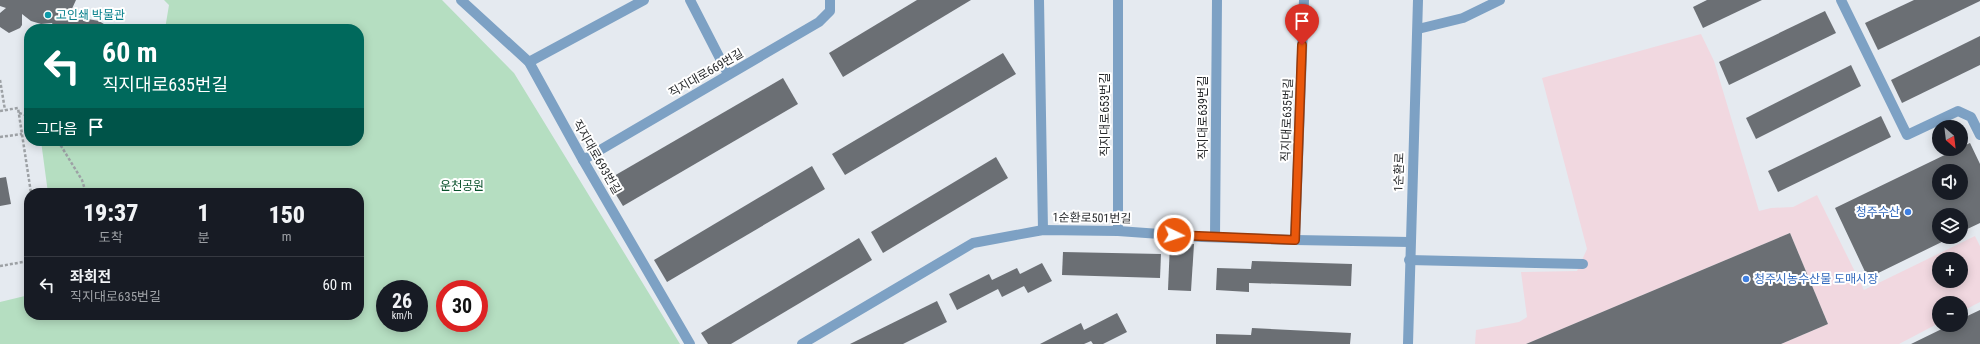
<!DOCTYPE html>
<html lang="ko">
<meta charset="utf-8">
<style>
body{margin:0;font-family:"Roboto Condensed","Noto Sans KR",sans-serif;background:#20242c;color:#f1f3f6;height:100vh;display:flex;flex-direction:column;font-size:15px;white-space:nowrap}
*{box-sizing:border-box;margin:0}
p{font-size:13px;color:#9ea1a6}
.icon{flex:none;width:22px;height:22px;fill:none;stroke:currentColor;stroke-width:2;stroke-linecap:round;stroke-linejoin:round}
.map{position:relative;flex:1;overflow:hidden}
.side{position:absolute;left:24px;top:188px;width:340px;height:132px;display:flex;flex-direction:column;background:#171b24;border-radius:16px;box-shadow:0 2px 10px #0003}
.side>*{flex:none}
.top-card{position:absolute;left:24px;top:24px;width:340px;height:122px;border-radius:16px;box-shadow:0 2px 10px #0003;background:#00695c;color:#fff;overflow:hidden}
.needle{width:26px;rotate:152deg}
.fabs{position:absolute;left:1932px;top:120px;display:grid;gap:8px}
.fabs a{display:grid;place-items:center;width:36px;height:36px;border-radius:50%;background:#171b24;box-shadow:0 2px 10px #0003;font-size:20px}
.speed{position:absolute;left:376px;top:280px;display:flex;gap:8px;font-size:20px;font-weight:700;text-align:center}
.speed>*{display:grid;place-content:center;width:52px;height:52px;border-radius:50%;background:#171b24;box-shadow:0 2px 10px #0003;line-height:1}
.speed small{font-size:10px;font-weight:400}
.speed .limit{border:6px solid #d22;background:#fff;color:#111}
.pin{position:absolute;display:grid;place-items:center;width:34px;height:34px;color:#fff;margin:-41px -17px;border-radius:50% 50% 50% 0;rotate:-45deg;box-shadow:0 0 4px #0007}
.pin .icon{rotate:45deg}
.me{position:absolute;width:44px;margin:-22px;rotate:94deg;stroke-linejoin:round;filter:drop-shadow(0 0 3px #0008)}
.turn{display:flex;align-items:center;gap:14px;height:84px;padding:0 12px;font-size:18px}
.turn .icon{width:52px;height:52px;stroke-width:2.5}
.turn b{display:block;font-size:28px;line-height:34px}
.then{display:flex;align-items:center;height:38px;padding:0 12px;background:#0003;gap:8px;font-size:15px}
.eta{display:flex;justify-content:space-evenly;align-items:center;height:68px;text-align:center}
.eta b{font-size:24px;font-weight:800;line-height:28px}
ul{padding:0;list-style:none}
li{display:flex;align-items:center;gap:12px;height:56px;padding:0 12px;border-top:1px solid #363941}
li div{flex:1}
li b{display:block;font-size:15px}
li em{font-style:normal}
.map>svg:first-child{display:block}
.commercial{fill:#f1d8e0;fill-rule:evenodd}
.green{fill:#b5dec1;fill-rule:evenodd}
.building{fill:#6b6f74;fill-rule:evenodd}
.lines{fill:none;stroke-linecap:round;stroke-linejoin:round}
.path{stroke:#9da1a5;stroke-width:2.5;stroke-dasharray:3 2;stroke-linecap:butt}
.minor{stroke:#7da1c4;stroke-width:10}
.route-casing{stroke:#983908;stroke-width:10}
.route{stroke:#ea580c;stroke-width:7}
.culture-dot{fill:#0f9aa8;stroke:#fff;stroke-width:1.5}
.shop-dot{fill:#3f7fe0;stroke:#fff;stroke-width:1.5}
.labels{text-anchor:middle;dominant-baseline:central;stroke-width:4;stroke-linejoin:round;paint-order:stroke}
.culture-label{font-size:12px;fill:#0d838f;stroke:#fff;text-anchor:start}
.street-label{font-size:12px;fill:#282a2c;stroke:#fff}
.park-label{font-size:12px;fill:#0a522c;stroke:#fff}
.shop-label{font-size:12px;fill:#366cbe;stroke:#fff;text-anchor:end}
</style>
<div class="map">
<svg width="1980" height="344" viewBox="0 0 1980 344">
<rect width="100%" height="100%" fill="#e5eaf0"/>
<path class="commercial" d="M1701,34L1714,61L1759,211L1771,208L1793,207L1817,195L1864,290L1975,236L1980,246V302L1961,312V303H1939V323L1899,344H1781L1828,324L1790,233L1526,344H1475L1476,330L1519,322L1527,317L1521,272L1577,271L1587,249L1542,78ZM1939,259H1961V281H1939Z"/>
<path class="green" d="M164,0H442L514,73L680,344H0V302L29,295V315H359V193H48L41,141H359V29H165L169,5ZM385,289H419V323H385ZM445,289H479V323H445Z"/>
<g class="building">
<path d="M0,0H76L70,13L75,20L88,19L99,21L112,29H55L52,23L41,24L31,21L22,14V25L20,28L9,33L0,27V13L6,8L0,6Z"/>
<path d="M917,0H971L843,77L829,53Z"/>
<path d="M1707,0H1762L1703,28L1693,7Z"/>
<path d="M1914,0H1980V1L1878,50L1865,23Z"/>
<path d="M1825,11L1836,33L1729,85L1719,62Z"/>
<path d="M1980,36V65L1902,103L1891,80Z"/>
<path d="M1003,53L1016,74L845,175L832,154Z"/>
<path d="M1851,65L1861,86L1756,139L1746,118Z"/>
<path d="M783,78L798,104L623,206L607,180Z"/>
<path d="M1881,116L1891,137L1778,192L1768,171Z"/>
<path d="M1970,143L1980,164V223L1961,232V215H1939V237H1952L1868,278L1835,208L1957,149H1961V147ZM1939,171H1961V193H1939Z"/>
<path d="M996,157L1008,178L883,253L871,232Z"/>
<path d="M812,166L825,189L667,282L654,260Z"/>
<path d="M6,177L11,204L0,206V178Z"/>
<path d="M1790,233L1828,324L1781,344H1526Z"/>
<path d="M859,238L872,260L731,344H708L701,333Z"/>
<path d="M1170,243L1194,244L1191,291L1168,290Z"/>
<path d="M1063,252L1161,254L1160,278L1062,275Z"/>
<path d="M1252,261L1352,264L1351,286L1249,283V292L1216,290L1217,268L1251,269Z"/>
<path d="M1042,263L1052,281L1028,293L1024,286L1002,297L998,289L957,310L949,294L989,274L992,280L1017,268L1020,274Z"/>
<path d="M937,301L947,322L903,344H850Z"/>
<path d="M1980,310V344H1911L1950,325H1961V319Z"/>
<path d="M1117,313L1127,332L1103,344H1093L1091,341L1084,344H1040L1081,323L1084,330Z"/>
<path d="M1252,328L1351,333L1350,344H1216V334L1251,335Z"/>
</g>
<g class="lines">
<g class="path">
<path d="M0,80L5,110"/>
<path d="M0,111L18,108L31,193"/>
<path d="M19,113L29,116"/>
<path d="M0,137L22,134"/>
<path d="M58,141L82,180L86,193"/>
<path d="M0,266L29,261"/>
</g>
<g class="minor">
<path d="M461,0L529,62L583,160L690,344"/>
<path d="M690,0L728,74"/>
<path d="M1039,0L1043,230"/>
<path d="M1841,0L1907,135L1958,111L1971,117L1980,135"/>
<path d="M1418,29L1463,18L1500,0"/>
<path d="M529,62L644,0"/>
<path d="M583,160L819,22L830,11V0"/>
<path d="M1118,231V0"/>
<path d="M1215,237L1217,0"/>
<path d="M1295,240L1304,0"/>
<path d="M1409,260L1583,264"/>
<path d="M802,344L973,243L1043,230L1118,231L1202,237L1295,240L1410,242"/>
<path d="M1408,344L1418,0"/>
</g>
</g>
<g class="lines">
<g class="route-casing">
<path id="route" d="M1174,235L1295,240L1302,45"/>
</g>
<use href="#route" class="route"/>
</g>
<circle class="culture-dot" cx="48" cy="15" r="4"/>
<g class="shop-dot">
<circle cx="1908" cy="212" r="4"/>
<circle cx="1746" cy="279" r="4"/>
</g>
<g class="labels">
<g class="culture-label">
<text x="56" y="15">고인쇄 박물관</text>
</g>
<g class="street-label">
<text transform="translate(706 73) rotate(-30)">직지대로669번길</text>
<text transform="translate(1105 115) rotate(-90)">직지대로653번길</text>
<text transform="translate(1203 118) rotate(-90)">직지대로639번길</text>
<text transform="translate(1287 120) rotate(-88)">직지대로635번길</text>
<text transform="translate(597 157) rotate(60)">직지대로693번길</text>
<text transform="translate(1399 172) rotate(-88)">1순환로</text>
<text transform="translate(1092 218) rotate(1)">1순환로501번길</text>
</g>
<g class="park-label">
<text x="462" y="186">운천공원</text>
</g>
<g class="shop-label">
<text x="1900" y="212">청주수산</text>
<text x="1754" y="279" text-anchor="start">청주시농수산물 도매시장</text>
</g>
</g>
</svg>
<div class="fabs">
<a><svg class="needle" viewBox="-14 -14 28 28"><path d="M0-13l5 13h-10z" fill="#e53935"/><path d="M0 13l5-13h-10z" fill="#9ea1a6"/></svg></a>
<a><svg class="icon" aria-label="sound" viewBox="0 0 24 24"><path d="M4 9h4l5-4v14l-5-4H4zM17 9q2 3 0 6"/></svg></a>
<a><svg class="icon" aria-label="layers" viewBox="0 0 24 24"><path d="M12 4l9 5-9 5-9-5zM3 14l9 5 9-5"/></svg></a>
<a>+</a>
<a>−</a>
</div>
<div class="speed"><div>26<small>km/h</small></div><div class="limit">30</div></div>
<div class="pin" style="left:1302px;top:45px;background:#d93025"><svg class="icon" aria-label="arrive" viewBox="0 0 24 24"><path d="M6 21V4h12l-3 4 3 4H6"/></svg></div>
<svg class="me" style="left:1174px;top:235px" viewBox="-20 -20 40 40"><circle r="17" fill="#ea580c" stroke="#fff" stroke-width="3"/><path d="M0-11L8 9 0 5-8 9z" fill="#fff"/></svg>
<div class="top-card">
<div class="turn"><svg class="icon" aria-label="left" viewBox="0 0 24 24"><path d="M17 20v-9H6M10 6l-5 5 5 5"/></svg><div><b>60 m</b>직지대로635번길</div></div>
<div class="then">그다음<svg class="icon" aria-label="arrive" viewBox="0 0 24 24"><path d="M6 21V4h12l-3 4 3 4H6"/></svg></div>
</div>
<section class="side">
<div class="eta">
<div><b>19:37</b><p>도착</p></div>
<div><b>1</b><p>분</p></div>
<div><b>150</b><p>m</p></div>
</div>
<ul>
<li><svg class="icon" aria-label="left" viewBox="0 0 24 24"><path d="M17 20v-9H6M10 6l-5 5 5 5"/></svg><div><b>좌회전</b><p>직지대로635번길</p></div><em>60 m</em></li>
</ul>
</section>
</div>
